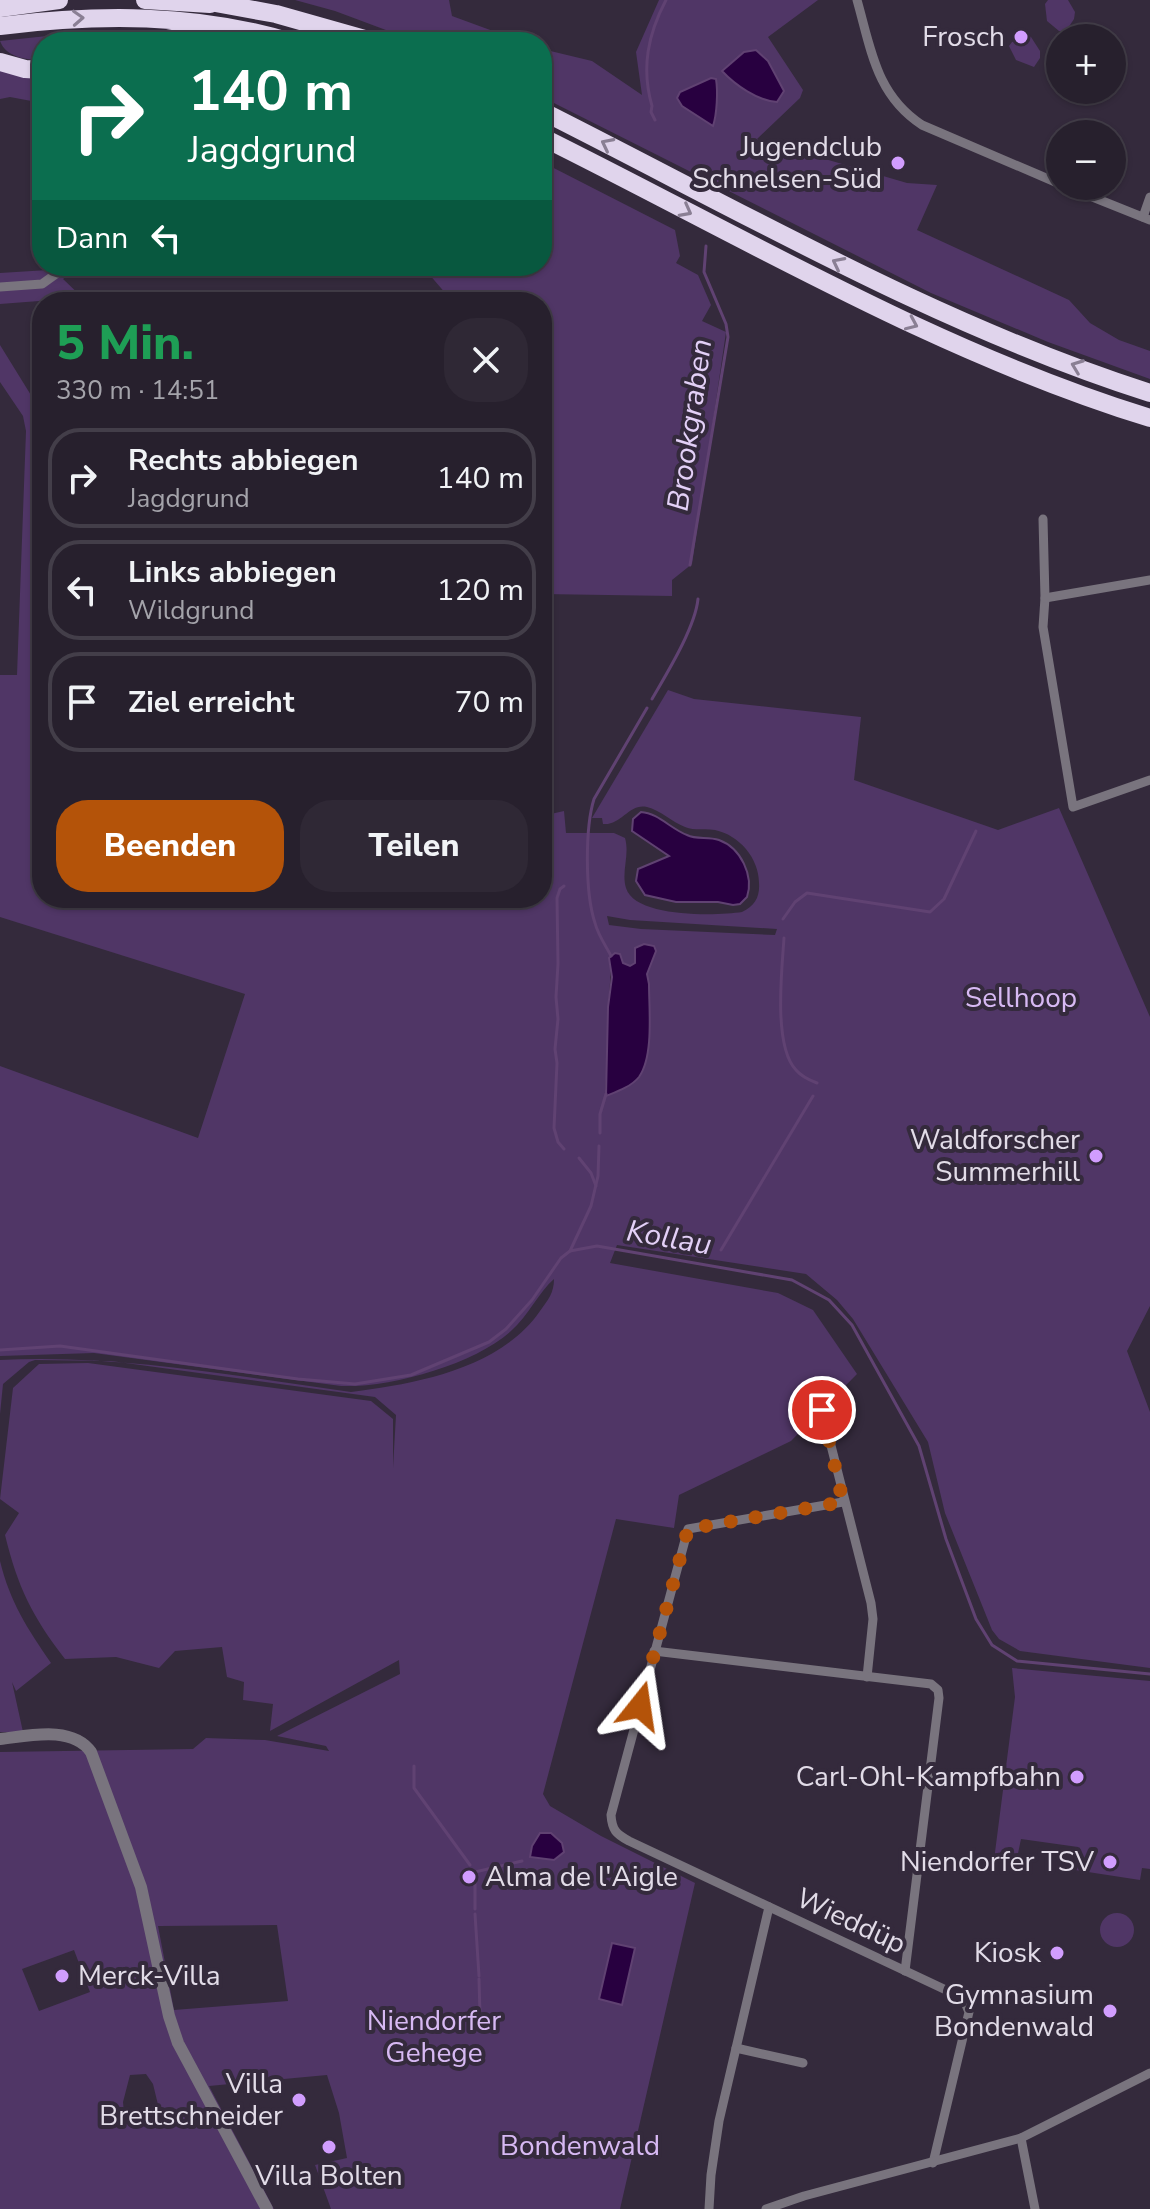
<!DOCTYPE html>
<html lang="de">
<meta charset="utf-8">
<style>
body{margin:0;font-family:"Nunito Sans",sans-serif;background:#2f2835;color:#f1f3f6;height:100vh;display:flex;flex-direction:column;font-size:30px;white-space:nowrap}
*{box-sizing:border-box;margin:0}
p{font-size:26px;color:#a4a3aa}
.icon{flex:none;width:44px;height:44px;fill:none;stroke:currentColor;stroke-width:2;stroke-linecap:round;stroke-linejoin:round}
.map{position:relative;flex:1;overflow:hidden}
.drawer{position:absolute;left:32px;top:292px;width:520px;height:616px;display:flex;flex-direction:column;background:#27202d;border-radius:32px;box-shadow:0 2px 6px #0004,0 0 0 2px #433e49}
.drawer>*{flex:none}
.hud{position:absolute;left:32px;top:32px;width:520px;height:244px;border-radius:32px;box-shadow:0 2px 6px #0004,0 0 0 2px #433e49;background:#0b6e4f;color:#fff;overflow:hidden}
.buttons{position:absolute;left:1046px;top:24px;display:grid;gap:16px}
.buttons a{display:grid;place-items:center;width:80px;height:80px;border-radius:50%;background:#27202d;box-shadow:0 2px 6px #0004,0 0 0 2px #433e49;font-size:40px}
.pin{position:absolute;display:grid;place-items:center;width:68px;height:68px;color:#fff;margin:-34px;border:4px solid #fff;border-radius:50%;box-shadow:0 2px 8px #0007}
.me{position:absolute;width:88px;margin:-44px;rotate:15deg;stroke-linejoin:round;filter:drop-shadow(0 0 6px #0008)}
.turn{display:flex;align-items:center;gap:28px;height:168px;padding:0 24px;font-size:36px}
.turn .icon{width:104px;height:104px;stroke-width:2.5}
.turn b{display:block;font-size:56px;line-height:68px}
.then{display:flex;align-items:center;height:76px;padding:0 24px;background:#0003;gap:16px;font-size:30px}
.round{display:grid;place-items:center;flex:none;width:84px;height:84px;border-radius:32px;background:#2f2835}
.overview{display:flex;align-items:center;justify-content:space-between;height:136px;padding:0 24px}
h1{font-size:48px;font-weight:800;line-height:60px;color:#1e9e55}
.action{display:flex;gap:16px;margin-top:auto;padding:16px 24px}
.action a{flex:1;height:92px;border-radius:32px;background:#b45309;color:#fff;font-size:32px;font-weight:800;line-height:92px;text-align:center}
.action a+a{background:#2f2835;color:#f1f3f6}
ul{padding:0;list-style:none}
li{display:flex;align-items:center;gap:24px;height:100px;margin:0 16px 12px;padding:0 8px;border:4px solid #433e49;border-radius:32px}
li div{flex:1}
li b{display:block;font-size:30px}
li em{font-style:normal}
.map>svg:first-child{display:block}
.green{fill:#503666;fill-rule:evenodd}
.water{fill:#280040;stroke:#604272;stroke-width:2}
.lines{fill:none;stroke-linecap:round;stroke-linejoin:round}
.stream{stroke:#604272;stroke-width:3}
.minor{stroke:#79747e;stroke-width:9}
.tertiary{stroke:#79747e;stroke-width:12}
.motorway{stroke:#e0d4ec;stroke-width:18}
.oneway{stroke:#8a7f94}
.route{stroke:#b45309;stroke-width:14;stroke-dasharray:0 25.2}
.poi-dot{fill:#d19dfe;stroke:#342a3c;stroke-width:3}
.labels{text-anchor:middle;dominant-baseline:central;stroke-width:8;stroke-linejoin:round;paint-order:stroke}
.poi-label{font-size:28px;fill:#e2dce8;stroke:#342a3c;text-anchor:end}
.park-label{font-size:28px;fill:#d7b9f3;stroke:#342a3c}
.street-label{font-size:28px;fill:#e2dce8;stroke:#342a3c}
.water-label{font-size:30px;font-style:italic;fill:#e3d0f7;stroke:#342a3c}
</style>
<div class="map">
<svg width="1150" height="2209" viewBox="0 0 1150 2209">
<rect width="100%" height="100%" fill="#342a3c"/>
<g class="green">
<path d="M295,0H449L452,16L523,42H418L335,11Z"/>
<path d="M659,0H818L768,37L803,90L800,98L757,139L907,183L937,185L917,230L1069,300L1090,323L1119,340L1150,351V379L1048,342L931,293L542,97V49L592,61L642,95L636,52Z"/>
<path d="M1048,0H1068L1075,12L1074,19L1066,31H1059L1047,21L1045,4Z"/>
<path d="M115,33L152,35L126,42H42V60C25,60 6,57 0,41L66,34Z"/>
<path d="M1027,35L1031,37L1040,51V58L1034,67L1016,60L1009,46L1012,42Z"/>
<path d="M0,68L42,75V103L10,97L0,99Z"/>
<path d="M542,162L675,230L680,256L676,263L698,275L711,305L702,321L726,332L692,564L672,580V596L542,594V302H453L422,266H542Z"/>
<path d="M53,266H80L63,279L87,302L52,300L0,304V273L48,270Z"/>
<path d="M0,345L42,413V578L35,756L42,758V898H542V816L564,811L566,833H614L625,838C630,855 621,872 626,888C635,918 717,916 742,912C755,906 760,897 759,883C759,858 739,835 715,830C705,828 695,831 685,827C672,822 660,810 647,807C629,803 621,826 603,824L602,818H592L668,690L694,699L861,717L854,780L998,830L1059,808L1150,1017V1306L1127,1351L1150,1412V1668L1020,1651L999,1639L992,1630L945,1513L928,1442L853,1319L837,1300L806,1274L617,1245L610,1263L778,1293L813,1310L857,1374L791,1441L679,1495L674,1528L616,1519L543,1794L550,1806L601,1836L695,1883L620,2209H331L315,2165L347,2158L339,2113L327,2075L209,2086L274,2209H0V1752L193,1749L206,1738L265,1740L329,1751L326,1746L277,1736L400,1674L399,1660L270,1731L273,1704L243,1700L244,1682L227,1677L222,1647L175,1651L159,1668L116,1657L65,1659C32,1616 18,1588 5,1535L19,1513L0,1499L13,1388L39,1364L88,1363L371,1401L393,1419V1468L396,1415L375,1397L111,1361L35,1360L29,1362L3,1384L0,1414V1360C118,1354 234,1376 351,1392C415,1384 500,1369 540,1311C548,1300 554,1293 554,1279C539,1292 528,1316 511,1331C475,1364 390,1388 341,1386L94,1353L0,1356V1066L198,1138L245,994L0,917V675H17L26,431L23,416L0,382ZM607,916L630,920L777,929L775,935L641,929L609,925ZM635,954L651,958L647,974L649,984L648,1052L605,1090C608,1063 607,1036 608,1008C609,990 612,976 609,958L630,966L635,963ZM277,1925L288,2001L174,2010L158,1926ZM74,1950L90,1992L39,2011L22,1969ZM146,2074L153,2084L160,2113L125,2124L123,2102L130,2075Z"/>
<path d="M0,1561C10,1602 27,1628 51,1663L16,1691L12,1682L23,1732H0Z"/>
<path d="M1012,1668L1150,1681V1869L1142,1868L1140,1880L1075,1870L1078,1847L1021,1839L1016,1863L994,1860L1015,1697Z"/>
<circle cx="1117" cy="1930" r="17"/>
</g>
<g class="water">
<path d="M756,50L768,61L784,91L777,102C758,101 735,85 722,71L744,52Z"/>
<path d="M711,78L716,79C718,91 717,114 713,126L682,106L677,98L680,92Z"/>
<path d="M641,812C658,813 671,829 687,835C697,840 708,836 719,840C741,848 754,876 747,897L740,904L733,905L718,902H676L645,895L636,881L638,869L669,856L632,831L633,819Z"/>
<path d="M644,944L654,946L656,951L647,974L649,984C649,1009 654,1056 639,1077C631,1087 616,1092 606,1096L608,1007L612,977L609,958L615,953L620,954L623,963L630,966L635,963V948Z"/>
<path d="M540,1833H551L562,1843L564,1852L554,1860L530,1857L532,1846Z"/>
<path d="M612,1943L635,1948L622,2005L599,1999Z"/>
</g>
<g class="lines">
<g class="stream">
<path d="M655,120L651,112L652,106C641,68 648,34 666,0"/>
<path d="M690,565L728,337L726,324L704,272L706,246"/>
<path d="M652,699C667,673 695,628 698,599"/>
<path d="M783,919L795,902L807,893L930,912L944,899L976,831"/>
<path d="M784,938C782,969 773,1046 796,1070C801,1076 809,1080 817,1083"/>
<path d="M611,956C606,946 598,935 595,923C585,893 585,828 594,799L647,708"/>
<path d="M600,1133V1114L606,1094"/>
<path d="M564,1149L558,1142L554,1128L557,1063L555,1049L558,1019L556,997L558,964L557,898L560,889L564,886"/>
<path d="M579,1158L591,1173L596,1186"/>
<path d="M721,1250L813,1096"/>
<path d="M570,1251L591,1206L598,1176L599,1146"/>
<path d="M0,1350L60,1346L298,1379L355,1384L411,1375L489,1342L506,1329L532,1300L561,1258L570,1251L597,1246L792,1280L829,1300L852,1325L919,1446L946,1539L976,1619L992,1645L1017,1661L1150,1674"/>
<path d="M414,1766V1788L470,1865"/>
<path d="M475,1909V1872L522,1861"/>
<path d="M475,1914L479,1976"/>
<path d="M458,2015H480L479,1979"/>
<path d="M389,2016L456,2015"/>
</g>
<g class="minor">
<path d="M857,0C871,49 876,95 922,125L1060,184"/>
<path d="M1065,186L1150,220"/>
<path d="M1143,217L1150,197"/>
<path d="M0,287L42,284L67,266"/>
<path d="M1043,519L1045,598L1043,627L1073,807L1150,780"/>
<path d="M1045,598L1150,580"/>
<path d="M822,1410L871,1603L873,1619L867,1677"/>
<path d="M843,1502L688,1529L611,1815C612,1830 616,1834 629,1841L963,1998L969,2012L933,2163"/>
<path d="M654,1651L931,1684L938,1690L939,1698L905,1971"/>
<path d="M736,2048L803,2063"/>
<path d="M1021,2138L1035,2209"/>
<path d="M709,2209L711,2175L719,2121L769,1907"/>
<path d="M766,2209L804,2196L1021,2138L1150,2073"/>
</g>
<path class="tertiary" d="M0,1739C28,1736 72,1725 91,1752L141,1887L169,2016L178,2043L267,2209"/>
<g class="motorway">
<path d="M145,0L210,4"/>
<path d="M199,0L276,14L375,42"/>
<path d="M0,8L59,0"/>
<path d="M0,26C98,14 196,13 291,42"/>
<path d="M149,42L189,35L218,36"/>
<path d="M0,62L25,69L42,70"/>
<path d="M542,111C741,211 937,325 1150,393"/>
<path d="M542,137C742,236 936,352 1150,418"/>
</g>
</g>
<defs><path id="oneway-chevron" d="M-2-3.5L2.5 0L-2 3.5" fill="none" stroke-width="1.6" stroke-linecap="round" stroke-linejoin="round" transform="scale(2)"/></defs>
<g class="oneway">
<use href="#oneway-chevron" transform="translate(78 18) rotate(-3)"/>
<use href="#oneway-chevron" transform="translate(607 144) rotate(-153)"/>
<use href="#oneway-chevron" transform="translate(686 211) rotate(28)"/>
<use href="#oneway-chevron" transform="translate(838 263) rotate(-153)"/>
<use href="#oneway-chevron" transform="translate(912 324) rotate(24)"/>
<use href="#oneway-chevron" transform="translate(1077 366) rotate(-159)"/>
</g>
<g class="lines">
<path class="route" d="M640,1706L688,1529L843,1502L822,1410"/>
</g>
<g class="poi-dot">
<circle cx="1021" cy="37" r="8"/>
<circle cx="898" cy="163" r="8"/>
<circle cx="1096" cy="1156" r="8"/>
<circle cx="1077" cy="1777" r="8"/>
<circle cx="1110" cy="1862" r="8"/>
<circle cx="469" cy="1877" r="8"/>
<circle cx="1057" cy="1953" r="8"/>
<circle cx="62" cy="1976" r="8"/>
<circle cx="1110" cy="2011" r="8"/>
<circle cx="299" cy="2100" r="8"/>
<circle cx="329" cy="2147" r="8"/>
</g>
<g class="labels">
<g class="poi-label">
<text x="1005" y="37">Frosch</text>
<text x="882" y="147">Jugendclub<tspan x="882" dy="32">Schnelsen-Süd</tspan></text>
<text x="1080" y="1140">Waldforscher<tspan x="1080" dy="32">Summerhill</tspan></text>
<text x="1061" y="1777">Carl-Ohl-Kampfbahn</text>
<text x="1094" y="1862">Niendorfer TSV</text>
<text x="485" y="1877" text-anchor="start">Alma de l'Aigle</text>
<text x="1041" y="1953">Kiosk</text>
<text x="78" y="1976" text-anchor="start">Merck-Villa</text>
<text x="1094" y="1995">Gymnasium<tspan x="1094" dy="32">Bondenwald</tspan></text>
<text x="283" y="2084">Villa<tspan x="283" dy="32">Brettschneider</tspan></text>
<text x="329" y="2176" text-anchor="middle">Villa Bolten</text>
</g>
<g class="park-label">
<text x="1021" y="998">Sellhoop</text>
<text x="434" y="2021">Niendorfer<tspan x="434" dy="32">Gehege</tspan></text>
<text x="580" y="2146">Bondenwald</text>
</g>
<g class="street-label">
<text transform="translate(851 1921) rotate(25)">Wieddüp</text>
</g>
<g class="water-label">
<text transform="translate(690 425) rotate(-82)">Brookgraben</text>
<text transform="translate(669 1238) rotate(10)">Kollau</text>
</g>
</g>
</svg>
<div class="buttons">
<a>+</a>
<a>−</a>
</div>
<div class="pin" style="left:822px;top:1410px;background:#d93025"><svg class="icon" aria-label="arrive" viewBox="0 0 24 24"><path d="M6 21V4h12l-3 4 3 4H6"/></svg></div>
<svg class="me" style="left:640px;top:1706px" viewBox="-20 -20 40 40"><path d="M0-17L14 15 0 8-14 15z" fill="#b45309" stroke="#fff" stroke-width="4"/></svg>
<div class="hud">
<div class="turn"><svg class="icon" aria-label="right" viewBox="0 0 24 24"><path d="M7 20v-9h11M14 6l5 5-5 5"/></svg><div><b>140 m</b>Jagdgrund</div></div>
<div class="then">Dann<svg class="icon" aria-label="left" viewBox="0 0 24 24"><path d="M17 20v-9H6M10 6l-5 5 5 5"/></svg></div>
</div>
<section class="drawer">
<div class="overview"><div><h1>5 Min.</h1><p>330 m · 14:51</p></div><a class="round"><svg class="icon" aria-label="close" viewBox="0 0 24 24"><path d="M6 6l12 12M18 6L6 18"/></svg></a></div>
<ul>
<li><svg class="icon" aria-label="right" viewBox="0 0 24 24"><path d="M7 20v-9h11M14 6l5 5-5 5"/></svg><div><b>Rechts abbiegen</b><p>Jagdgrund</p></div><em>140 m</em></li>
<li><svg class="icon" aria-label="left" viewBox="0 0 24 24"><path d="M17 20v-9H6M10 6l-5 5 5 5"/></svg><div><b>Links abbiegen</b><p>Wildgrund</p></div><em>120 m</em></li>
<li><svg class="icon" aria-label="arrive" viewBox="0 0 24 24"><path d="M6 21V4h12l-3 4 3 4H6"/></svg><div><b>Ziel erreicht</b></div><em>70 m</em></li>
</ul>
<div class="action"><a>Beenden</a><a>Teilen</a></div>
</section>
</div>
